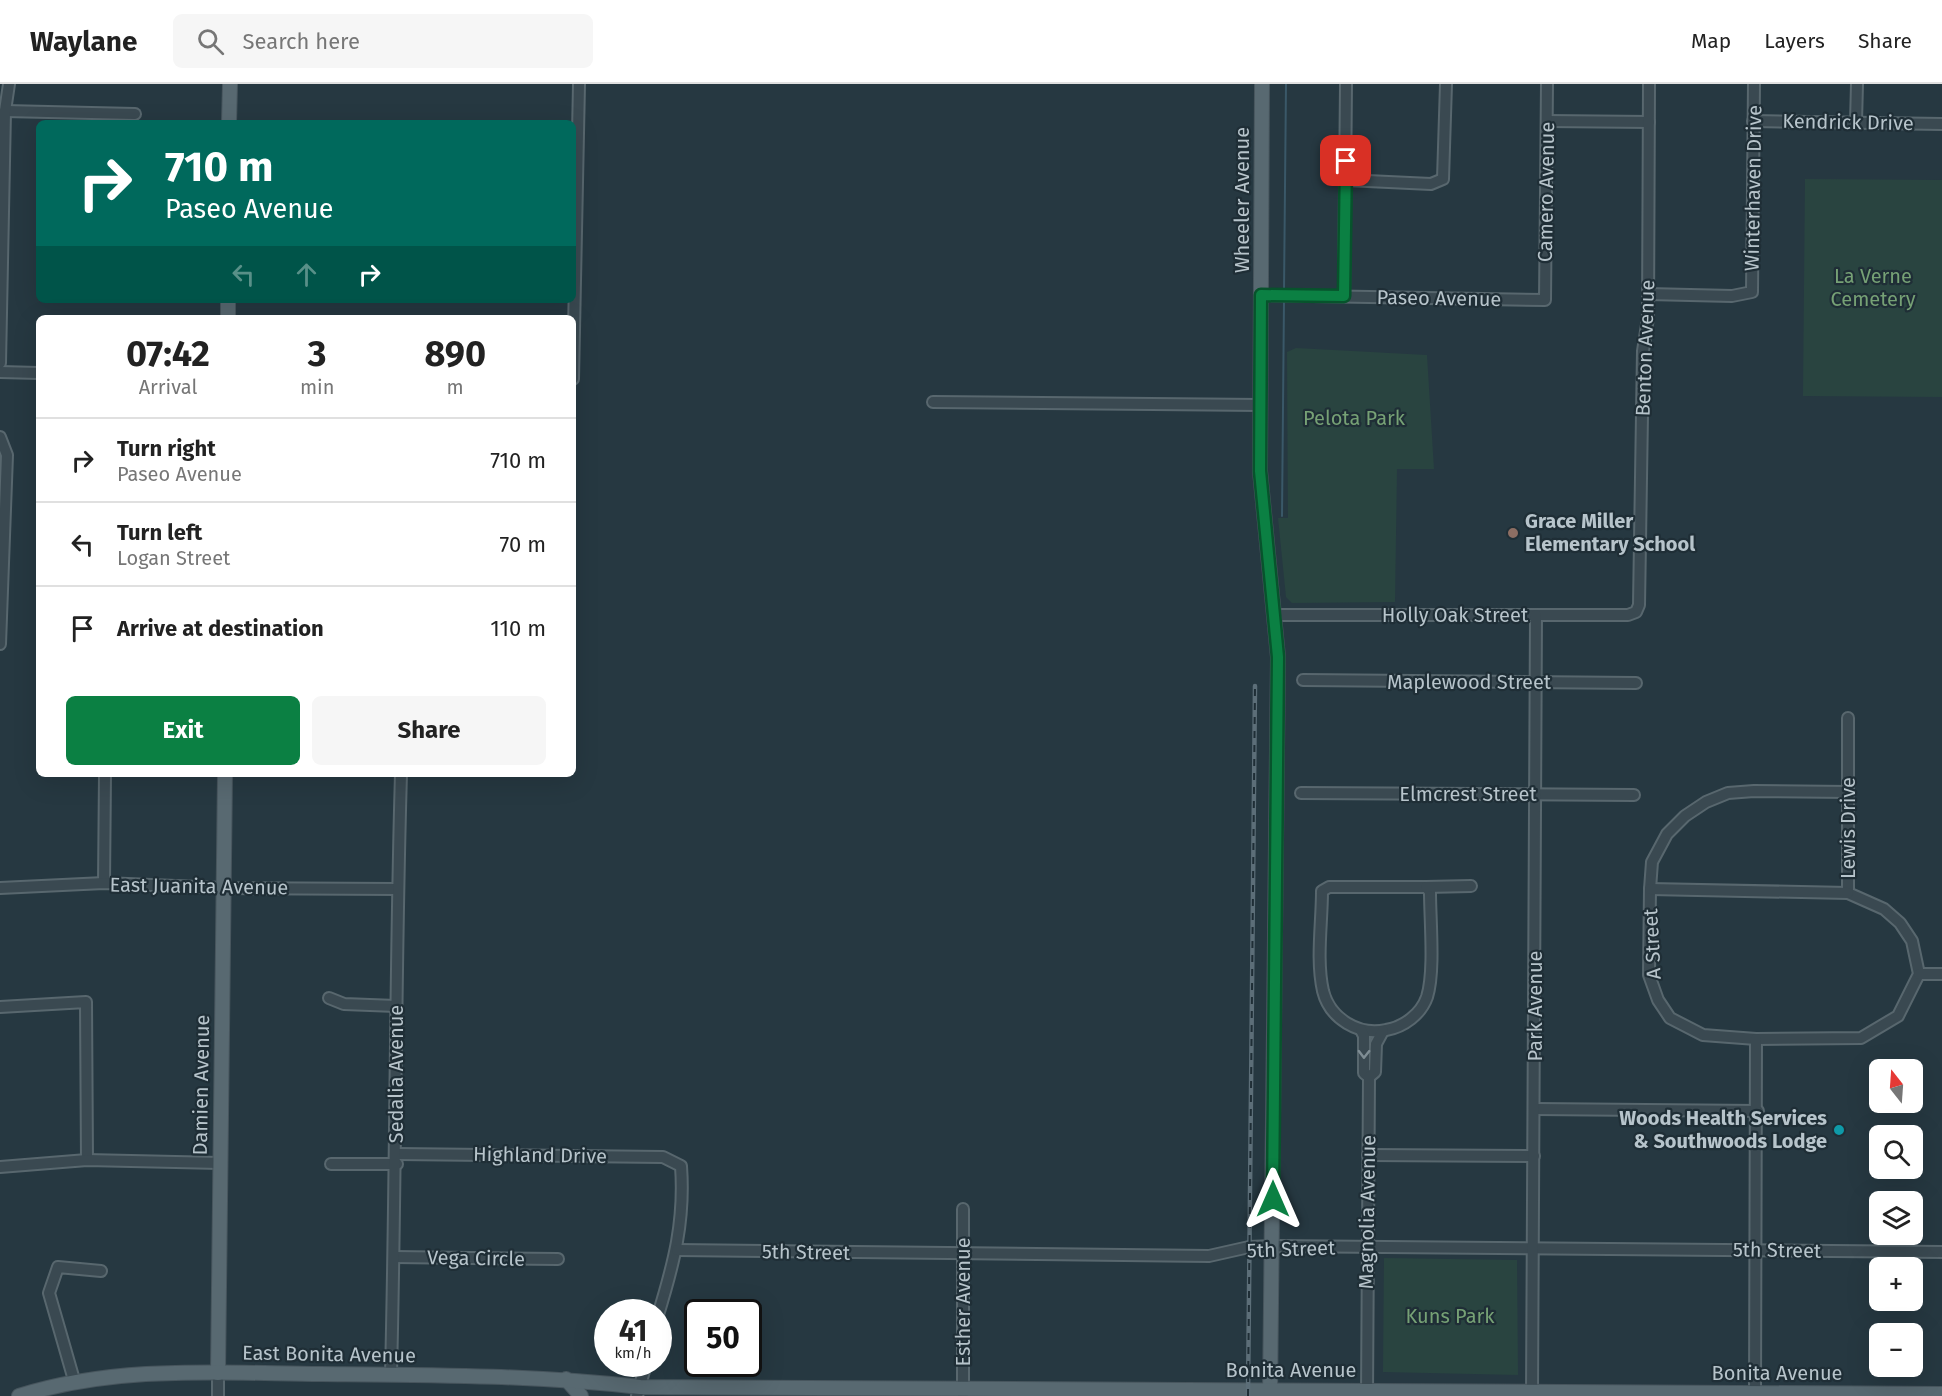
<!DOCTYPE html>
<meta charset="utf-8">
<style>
body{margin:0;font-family:"Fira Sans",sans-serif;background:#f6f6f6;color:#222;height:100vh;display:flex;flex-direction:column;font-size:22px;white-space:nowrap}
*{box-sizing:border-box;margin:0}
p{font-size:20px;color:#767676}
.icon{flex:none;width:33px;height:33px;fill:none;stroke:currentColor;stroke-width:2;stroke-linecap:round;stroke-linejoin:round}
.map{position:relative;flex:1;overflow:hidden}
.side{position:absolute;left:36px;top:231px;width:540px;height:462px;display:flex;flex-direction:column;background:#fff;border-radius:9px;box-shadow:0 6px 24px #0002}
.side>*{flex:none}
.guide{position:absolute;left:36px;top:36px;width:540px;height:183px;border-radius:9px;box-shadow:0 6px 24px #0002;background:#00695c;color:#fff;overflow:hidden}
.needle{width:39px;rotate:343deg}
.buttons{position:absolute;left:1869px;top:975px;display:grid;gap:12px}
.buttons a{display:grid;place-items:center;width:54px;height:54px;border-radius:9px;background:#fff;box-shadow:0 6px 24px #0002;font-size:30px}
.speed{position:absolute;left:594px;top:1215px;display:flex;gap:12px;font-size:30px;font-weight:700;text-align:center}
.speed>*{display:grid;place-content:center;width:78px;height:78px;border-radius:50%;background:#fff;box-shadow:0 6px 24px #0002;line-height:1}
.speed small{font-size:15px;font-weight:400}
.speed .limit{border:3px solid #111;border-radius:9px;background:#fff;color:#111}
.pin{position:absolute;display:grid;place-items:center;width:51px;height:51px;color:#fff;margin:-26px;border-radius:12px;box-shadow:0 3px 9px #0006}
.me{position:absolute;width:66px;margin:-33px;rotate:0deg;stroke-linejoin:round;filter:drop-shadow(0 0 4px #0008)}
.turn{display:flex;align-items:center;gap:21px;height:126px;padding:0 30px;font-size:27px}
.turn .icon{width:78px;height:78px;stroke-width:2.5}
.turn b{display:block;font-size:42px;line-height:51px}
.lanes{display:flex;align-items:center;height:57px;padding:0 30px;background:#0003;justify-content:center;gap:30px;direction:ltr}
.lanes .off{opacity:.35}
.eta{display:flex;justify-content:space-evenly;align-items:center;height:102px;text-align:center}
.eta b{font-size:36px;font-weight:700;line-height:42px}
.action{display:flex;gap:12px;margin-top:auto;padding:12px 30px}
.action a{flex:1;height:69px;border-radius:9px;background:#0b8043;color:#fff;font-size:24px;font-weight:700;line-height:69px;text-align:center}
.action a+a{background:#f6f6f6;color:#222}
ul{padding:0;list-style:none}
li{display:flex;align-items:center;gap:18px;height:84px;padding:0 30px;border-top:2px solid #e0e0e0}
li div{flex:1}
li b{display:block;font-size:22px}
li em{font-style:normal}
header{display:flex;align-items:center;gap:36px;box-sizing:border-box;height:84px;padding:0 30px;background:#fff;border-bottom:2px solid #e0e0e0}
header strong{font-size:28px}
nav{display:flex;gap:33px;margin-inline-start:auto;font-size:21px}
.search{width:420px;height:54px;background:#f6f6f6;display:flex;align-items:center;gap:15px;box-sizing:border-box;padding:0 21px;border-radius:9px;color:#767676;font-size:22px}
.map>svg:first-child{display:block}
.green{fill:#294440}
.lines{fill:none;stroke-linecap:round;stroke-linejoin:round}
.stream{stroke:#3a5868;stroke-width:2}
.minor-casing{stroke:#58676e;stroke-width:14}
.major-casing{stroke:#47555d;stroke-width:16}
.minor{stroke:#3a4951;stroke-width:10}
.major{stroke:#586971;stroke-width:14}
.rail-casing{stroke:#5c6e78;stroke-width:4.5}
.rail{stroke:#1f2e36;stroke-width:2;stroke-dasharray:7;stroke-linecap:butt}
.oneway{stroke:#7f8d94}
.route-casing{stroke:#07532c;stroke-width:15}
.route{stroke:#0b8043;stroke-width:10}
.education-dot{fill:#8d6e63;stroke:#1f2e36;stroke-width:2}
.culture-dot{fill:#0f9aa8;stroke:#1f2e36;stroke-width:2}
.labels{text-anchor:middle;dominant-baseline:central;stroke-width:4.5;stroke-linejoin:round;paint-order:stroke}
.street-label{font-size:20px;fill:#b7c4cb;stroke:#1f2e36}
.park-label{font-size:20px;fill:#76a175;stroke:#1f2e36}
.poi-label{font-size:20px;font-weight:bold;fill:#b7c4cb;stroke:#1f2e36;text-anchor:start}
</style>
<header>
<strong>Waylane</strong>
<div class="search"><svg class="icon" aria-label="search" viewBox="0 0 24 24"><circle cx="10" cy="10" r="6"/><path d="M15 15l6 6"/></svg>Search here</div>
<nav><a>Map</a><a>Layers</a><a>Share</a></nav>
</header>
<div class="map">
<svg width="1942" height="1312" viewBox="0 0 1942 1312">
<rect width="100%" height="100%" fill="#263841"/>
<g class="green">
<path d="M1805,95L1942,96V313L1803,312Z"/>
<path d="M1296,264L1427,271L1434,385H1397L1395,518L1292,519L1286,513L1278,434H1288L1287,268Z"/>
<path d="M1384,1174L1517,1176L1518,1291L1383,1288Z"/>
</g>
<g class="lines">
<g class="stream">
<path d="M1284,207L1286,0"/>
<path d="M1282,432L1284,216"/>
</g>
<g class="minor-casing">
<g id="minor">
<path d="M5,27L135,30"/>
<path d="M1547,37L1649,38"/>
<path d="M1753,37L1942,40"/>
<path d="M1856,38L1857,0"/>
<path d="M1346,96L1431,100L1443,95L1446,0"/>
<path d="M1648,210L1732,212L1752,208L1754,0"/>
<path d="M1261,211L1545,216L1547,0"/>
<path d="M1344,212L1346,0"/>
<path d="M0,279L5,27L9,0"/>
<path d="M0,288L39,289"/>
<path d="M573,295L579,0"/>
<path d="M933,318L1261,321"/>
<path d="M0,353L7,371L0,560"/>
<path d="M1275,531H1628L1636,528L1639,521L1643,267L1648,234L1649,0"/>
<path d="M1303,596L1636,599"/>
<path d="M1848,708L1754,707L1728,709L1706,718L1685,732L1667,750L1652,778L1650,805L1649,891L1658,916L1670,934L1703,951L1756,955L1861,954L1898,932L1919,890L1912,857L1900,839L1884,825L1848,809V634"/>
<path d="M1301,709L1634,711"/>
<path d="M104,799L105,690"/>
<path d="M1329,803H1426L1430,808C1430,836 1435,888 1427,913C1421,930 1404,943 1386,946C1359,952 1330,935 1323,907C1316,876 1322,839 1322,807Z"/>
<path d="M1426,803L1471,802"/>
<path d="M0,804L104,799L223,804L397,805"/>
<path d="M1650,805L1848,809"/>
<path d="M1919,890H1942"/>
<path d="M329,914L344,920L396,922"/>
<path d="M0,923L86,918L87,1076"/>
<path d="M1361,946L1364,952V989L1369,993"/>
<path d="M1535,1025L1758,1027"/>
<path d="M397,1070L663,1073L681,1082C685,1137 674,1179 658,1231"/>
<path d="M1368,1071L1534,1072"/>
<path d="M331,1080H397"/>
<path d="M0,1083L87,1076L220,1079"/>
<path d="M677,1166L1209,1172L1249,1163L1273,1162L1942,1168"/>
<path d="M394,1173L558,1175"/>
<path d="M391,1290C396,1090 395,890 401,690"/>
<path d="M74,1296L49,1209L58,1183L101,1187"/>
<path d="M218,1312V1289"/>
<path d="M637,1312L646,1280"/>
<path d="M963,1312V1125"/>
<path d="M1367,1312L1369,993L1375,988L1376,960L1383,947"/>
<path d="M1532,1312L1536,531"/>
<path d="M1755,1312L1756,955"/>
</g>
</g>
<g class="major-casing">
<g id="major">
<path d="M1262,0L1260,387L1278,573L1270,1312"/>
<path d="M229,39L230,0"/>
<path d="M228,234V216"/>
<path d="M218,1289L225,690"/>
<path d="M566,1295L581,1312"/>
<path d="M19,1312C117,1281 220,1289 321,1290C428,1291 534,1291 640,1303L1942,1310"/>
</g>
</g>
<use href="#minor" class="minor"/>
<use href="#major" class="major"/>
<g class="rail-casing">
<path id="rail" d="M1248,1312L1255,602"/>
</g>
<use href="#rail" class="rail"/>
</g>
<defs><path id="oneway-chevron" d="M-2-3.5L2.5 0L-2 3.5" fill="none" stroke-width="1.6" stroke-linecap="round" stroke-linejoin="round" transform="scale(1.5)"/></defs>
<use class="oneway" href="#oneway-chevron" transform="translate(1364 970) rotate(91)"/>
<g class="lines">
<g class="route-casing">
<path id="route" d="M1273,1115L1278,573L1260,387L1261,211L1344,212L1346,77"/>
</g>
<use href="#route" class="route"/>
</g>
<circle class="education-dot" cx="1513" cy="449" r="6"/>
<circle class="culture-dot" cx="1839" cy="1046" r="6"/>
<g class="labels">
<g class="street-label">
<text transform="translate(1848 38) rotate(1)">Kendrick Drive</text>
<text transform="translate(1753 104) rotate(-89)">Winterhaven Drive</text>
<text transform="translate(1546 108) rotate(-89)">Camero Avenue</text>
<text transform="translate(1242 116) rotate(-90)">Wheeler Avenue</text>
<text transform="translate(1439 214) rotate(1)">Paseo Avenue</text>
<text transform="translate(1645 264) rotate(-88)">Benton Avenue</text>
<text x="1455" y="531">Holly Oak Street</text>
<text x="1469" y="598">Maplewood Street</text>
<text x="1468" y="710">Elmcrest Street</text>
<text transform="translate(1848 744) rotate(-90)">Lewis Drive</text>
<text transform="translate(199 802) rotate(1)">East Juanita Avenue</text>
<text transform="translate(1652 860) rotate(-93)">A Street</text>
<text transform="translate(1535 922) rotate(-90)">Park Avenue</text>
<text transform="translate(396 990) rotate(-90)">Sedalia Avenue</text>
<text transform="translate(201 1001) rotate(-89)">Damien Avenue</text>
<text transform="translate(540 1071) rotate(1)">Highland Drive</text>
<text transform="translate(1367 1128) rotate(-89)">Magnolia Avenue</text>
<text transform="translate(1291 1165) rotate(-2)">5th Street</text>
<text transform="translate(1777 1166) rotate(1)">5th Street</text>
<text transform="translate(806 1168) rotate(1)">5th Street</text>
<text transform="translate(476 1174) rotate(1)">Vega Circle</text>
<text transform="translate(963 1218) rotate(-90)">Esther Avenue</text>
<text transform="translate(329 1270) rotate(1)">East Bonita Avenue</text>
<text x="1291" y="1286">Bonita Avenue</text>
<text x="1777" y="1289">Bonita Avenue</text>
</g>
<g class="park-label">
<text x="1873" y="192">La Verne<tspan x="1873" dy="23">Cemetery</tspan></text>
<text x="1354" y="334">Pelota Park</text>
<text x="1450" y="1232">Kuns Park</text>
</g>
<g class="poi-label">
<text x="1525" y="437">Grace Miller<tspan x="1525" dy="23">Elementary School</tspan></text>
<text x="1827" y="1034" text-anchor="end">Woods Health Services<tspan x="1827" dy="23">&amp; Southwoods Lodge</tspan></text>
</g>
</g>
</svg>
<div class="buttons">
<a><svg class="needle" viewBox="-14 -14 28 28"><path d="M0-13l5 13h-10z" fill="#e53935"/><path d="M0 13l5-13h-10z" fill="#767676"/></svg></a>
<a><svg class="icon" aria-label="search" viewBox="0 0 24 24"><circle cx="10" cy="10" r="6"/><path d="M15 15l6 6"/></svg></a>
<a><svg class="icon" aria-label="layers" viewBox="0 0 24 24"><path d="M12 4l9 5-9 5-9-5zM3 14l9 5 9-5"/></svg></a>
<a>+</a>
<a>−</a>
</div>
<div class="speed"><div>41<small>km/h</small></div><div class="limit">50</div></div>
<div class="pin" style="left:1346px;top:77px;background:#d93025"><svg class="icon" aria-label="arrive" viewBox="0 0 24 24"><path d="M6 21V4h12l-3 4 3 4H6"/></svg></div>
<svg class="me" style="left:1273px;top:1115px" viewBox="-20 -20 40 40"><path d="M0-17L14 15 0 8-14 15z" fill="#0b8043" stroke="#fff" stroke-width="4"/></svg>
<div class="guide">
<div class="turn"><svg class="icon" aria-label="right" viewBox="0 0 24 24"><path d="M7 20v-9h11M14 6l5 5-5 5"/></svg><div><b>710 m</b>Paseo Avenue</div></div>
<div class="lanes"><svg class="icon off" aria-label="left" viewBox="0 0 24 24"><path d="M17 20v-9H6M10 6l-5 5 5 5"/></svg><svg class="icon off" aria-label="ahead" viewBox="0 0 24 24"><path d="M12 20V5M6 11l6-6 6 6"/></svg><svg class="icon" aria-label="right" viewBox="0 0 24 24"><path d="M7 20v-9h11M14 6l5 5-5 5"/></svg></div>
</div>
<section class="side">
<div class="eta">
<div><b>07:42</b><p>Arrival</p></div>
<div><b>3</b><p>min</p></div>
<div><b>890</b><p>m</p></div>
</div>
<ul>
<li><svg class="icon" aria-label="right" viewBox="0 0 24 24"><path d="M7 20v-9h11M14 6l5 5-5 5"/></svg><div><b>Turn right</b><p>Paseo Avenue</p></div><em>710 m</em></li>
<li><svg class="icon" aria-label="left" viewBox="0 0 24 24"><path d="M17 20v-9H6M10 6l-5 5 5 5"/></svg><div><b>Turn left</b><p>Logan Street</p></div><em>70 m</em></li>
<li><svg class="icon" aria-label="arrive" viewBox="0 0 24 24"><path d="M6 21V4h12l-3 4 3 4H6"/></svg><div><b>Arrive at destination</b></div><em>110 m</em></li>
</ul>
<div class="action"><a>Exit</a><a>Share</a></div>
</section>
</div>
